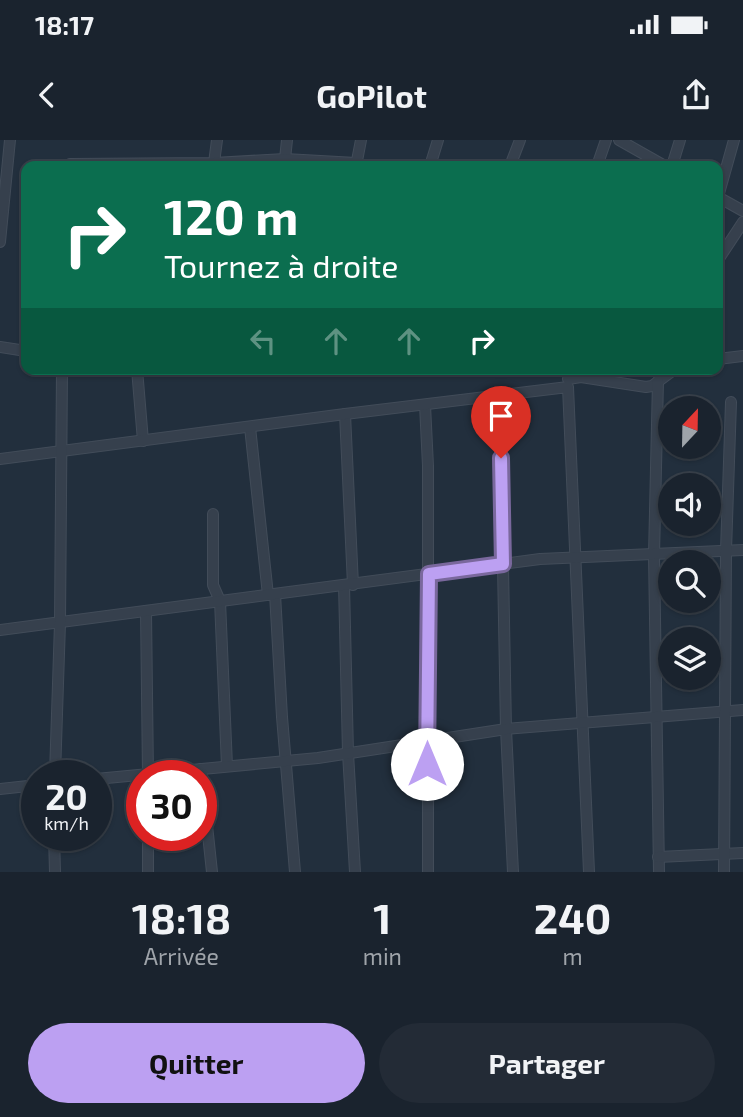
<!DOCTYPE html>
<html lang="fr">
<meta charset="utf-8">
<style>
body{margin:0;font-family:"Exo 2",sans-serif;background:#232b36;color:#f1f3f6;height:100vh;display:flex;flex-direction:column;font-size:26px;white-space:nowrap}
*{box-sizing:border-box;margin:0}
p{font-size:23px;color:#9fa4aa}
.icon{flex:none;width:38px;height:38px;fill:none;stroke:currentColor;stroke-width:2;stroke-linecap:round;stroke-linejoin:round}
.map{position:relative;height:732px;overflow:hidden}
.panel{display:flex;flex-direction:column;background:#1a232e;flex:1}
.panel>*{flex:none}
.guide{position:absolute;left:21px;top:21px;width:702px;height:214px;border-radius:14px;box-shadow:0 2px 5px #0004,0 0 0 2px #38404a;background:#0b6e4f;color:#fff;overflow:hidden}
.needle{width:46px;rotate:22deg}
.controls{position:absolute;left:658px;top:256px;display:grid;gap:14px}
.controls a{display:grid;place-items:center;width:63px;height:63px;border-radius:50%;background:#1a232e;box-shadow:0 2px 5px #0004,0 0 0 2px #38404a;font-size:35px}
.speed{position:absolute;left:21px;top:620px;display:flex;gap:14px;font-size:35px;font-weight:700;text-align:center}
.speed>*{display:grid;place-content:center;width:91px;height:91px;border-radius:50%;background:#1a232e;box-shadow:0 2px 5px #0004,0 0 0 2px #38404a;line-height:1}
.speed small{font-size:18px;font-weight:400}
.speed .limit{border:10px solid #d22;background:#fff;color:#111}
.pin{position:absolute;display:grid;place-items:center;width:60px;height:60px;color:#fff;margin:-72px -30px;border-radius:50% 50% 50% 0;rotate:-45deg;box-shadow:0 0 7px #0007}
.pin .icon{rotate:45deg}
.me{position:absolute;width:77px;margin:-38px;rotate:0deg;stroke-linejoin:round;filter:drop-shadow(0 0 5px #0008)}
.turn{display:flex;align-items:center;gap:24px;height:147px;padding:0 28px;font-size:32px}
.turn .icon{width:91px;height:91px;stroke-width:2.5}
.turn b{display:block;font-size:49px;line-height:60px}
.lanes{display:flex;align-items:center;height:66px;padding:0 28px;background:#0003;justify-content:center;gap:35px;direction:ltr}
.lanes .off{opacity:.35}
.eta{display:flex;justify-content:space-evenly;align-items:center;height:119px;text-align:center}
.eta b{font-size:42px;font-weight:700;line-height:49px}
.button{display:flex;gap:14px;margin-top:auto;padding:14px 28px}
.button a{flex:1;height:80px;border-radius:42px;background:#bca0f2;color:#111;font-size:28px;font-weight:700;line-height:80px;text-align:center}
.button a+a{background:#232b36;color:#f1f3f6}
.status{display:flex;justify-content:space-between;align-items:center;height:49px;padding:0 35px;background:#1a232e;direction:ltr}
.status svg{height:19px;fill:currentColor}
header{display:flex;justify-content:space-between;align-items:center;height:91px;padding:0 28px;background:#1a232e;font-size:32px;font-weight:700}
.map>svg:first-child{display:block}
.lines{fill:none;stroke-linecap:round;stroke-linejoin:round}
.minor-casing{stroke:#424c59;stroke-width:12}
.minor{stroke:#36404d;stroke-width:10}
.route-casing{stroke:#7a689d;stroke-width:18}
.route{stroke:#bca0f2;stroke-width:12}
</style>
<div class="status"><b>18:17</b><svg viewBox="0 0 49 12"><path d="M0 12V9h3v3zM5 12V6h3v6zM10 12V3h3v9zM15 12V0h3v12zM26 1h20v11H26zM47 4h2v5h-2z"/></svg></div>
<header><svg class="icon" aria-label="back" viewBox="0 0 24 24"><path d="M15 5l-7 7 7 7"/></svg>GoPilot<svg class="icon" aria-label="share" viewBox="0 0 24 24"><path d="M12 15V3M7 8l5-5 5 5M5 13v7h14v-7"/></svg></header>
<div class="map">
<svg width="743" height="732" viewBox="0 0 743 732">
<rect width="100%" height="100%" fill="#222f3d"/>
<g class="lines">
<g class="minor-casing">
<g id="minor">
<path d="M619,0L665,26"/>
<path d="M285,19L287,0"/>
<path d="M214,23L217,0"/>
<path d="M67,26L70,24L214,23L285,19L356,23"/>
<path d="M356,26L361,0"/>
<path d="M430,26L438,0"/>
<path d="M510,26L520,0"/>
<path d="M597,26L606,0"/>
<path d="M672,26L680,0"/>
<path d="M718,57L734,0"/>
<path d="M718,57L743,71"/>
<path d="M0,102L10,0"/>
<path d="M718,120L743,82"/>
<path d="M0,207L26,211"/>
<path d="M718,219L743,216"/>
<path d="M137,229L143,301"/>
<path d="M568,239L581,237L646,247L652,246L675,229"/>
<path d="M658,241L654,415L659,732"/>
<path d="M497,256L501,318L506,589L513,732"/>
<path d="M425,265L428,326V732"/>
<path d="M345,274L353,445"/>
<path d="M250,287L268,455"/>
<path d="M0,319L345,274L568,247L589,732"/>
<path d="M213,374V445L220,461L227,626"/>
<path d="M344,445L348,613L355,732"/>
<path d="M275,454L282,577L295,732"/>
<path d="M146,471L148,635"/>
<path d="M0,490L540,419L743,410"/>
<path d="M201,629L212,732"/>
<path d="M55,635L60,483L62,229"/>
<path d="M96,639L318,618L506,589L743,570"/>
<path d="M0,649L37,645"/>
<path d="M54,695L55,732"/>
<path d="M658,717L743,713"/>
<path d="M148,732V695"/>
<path d="M724,732L726,411L731,262"/>
</g>
</g>
<use href="#minor" class="minor"/>
</g>
<g class="lines">
<g class="route-casing">
<path id="route" d="M427,624L429,434L503,424L501,318"/>
</g>
<use href="#route" class="route"/>
</g>
</svg>
<div class="controls">
<a><svg class="needle" viewBox="-14 -14 28 28"><path d="M0-13l5 13h-10z" fill="#e53935"/><path d="M0 13l5-13h-10z" fill="#9fa4aa"/></svg></a>
<a><svg class="icon" aria-label="sound" viewBox="0 0 24 24"><path d="M4 9h4l5-4v14l-5-4H4zM17 9q2 3 0 6"/></svg></a>
<a><svg class="icon" aria-label="search" viewBox="0 0 24 24"><circle cx="10" cy="10" r="6"/><path d="M15 15l6 6"/></svg></a>
<a><svg class="icon" aria-label="layers" viewBox="0 0 24 24"><path d="M12 4l9 5-9 5-9-5zM3 14l9 5 9-5"/></svg></a>
</div>
<div class="speed"><div>20<small>km/h</small></div><div class="limit">30</div></div>
<div class="pin" style="left:501px;top:318px;background:#d93025"><svg class="icon" aria-label="arrive" viewBox="0 0 24 24"><path d="M6 21V4h12l-3 4 3 4H6"/></svg></div>
<svg class="me" style="left:427px;top:624px" viewBox="-20 -20 40 40"><circle r="19" fill="#fff"/><path d="M0-13L10 11 0 6-10 11z" fill="#bca0f2"/></svg>
<div class="guide">
<div class="turn"><svg class="icon" aria-label="right" viewBox="0 0 24 24"><path d="M7 20v-9h11M14 6l5 5-5 5"/></svg><div><b>120 m</b>Tournez à droite</div></div>
<div class="lanes"><svg class="icon off" aria-label="left" viewBox="0 0 24 24"><path d="M17 20v-9H6M10 6l-5 5 5 5"/></svg><svg class="icon off" aria-label="ahead" viewBox="0 0 24 24"><path d="M12 20V5M6 11l6-6 6 6"/></svg><svg class="icon off" aria-label="ahead" viewBox="0 0 24 24"><path d="M12 20V5M6 11l6-6 6 6"/></svg><svg class="icon" aria-label="right" viewBox="0 0 24 24"><path d="M7 20v-9h11M14 6l5 5-5 5"/></svg></div>
</div>
</div>
<section class="panel">
<div class="eta">
<div><b>18:18</b><p>Arrivée</p></div>
<div><b>1</b><p>min</p></div>
<div><b>240</b><p>m</p></div>
</div>
<div class="button"><a>Quitter</a><a>Partager</a></div>
</section>
